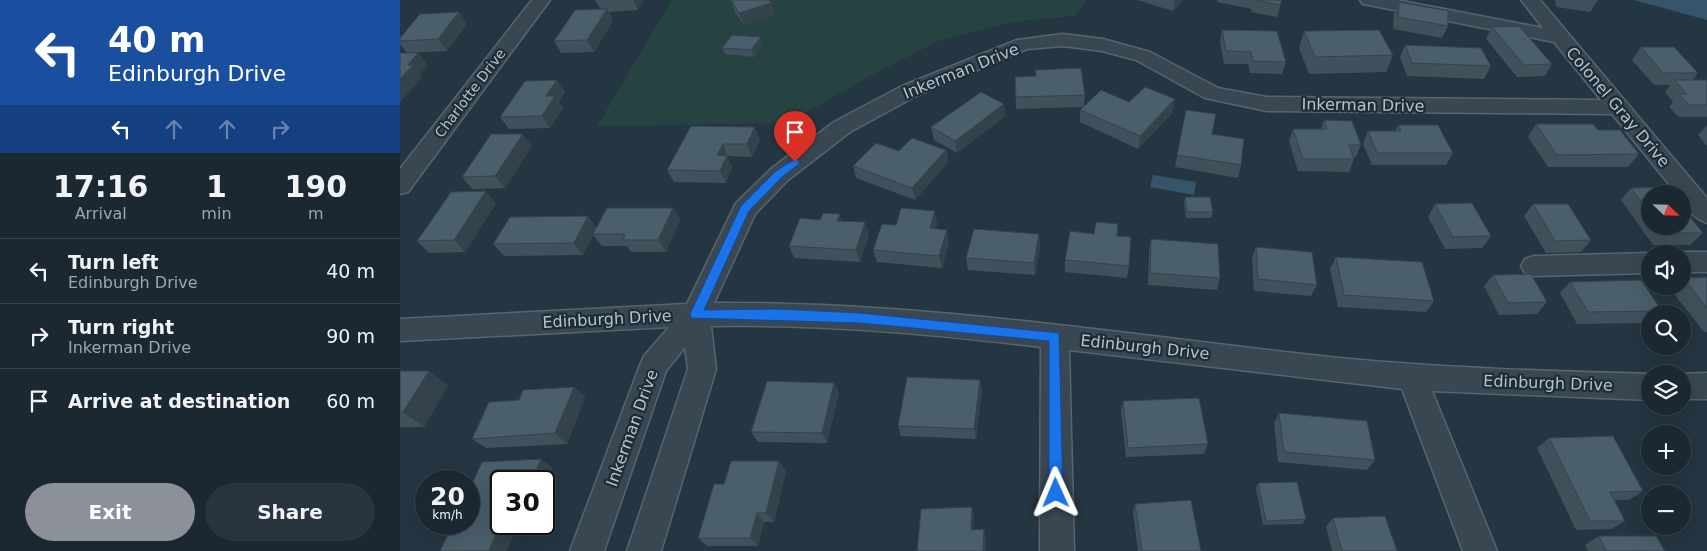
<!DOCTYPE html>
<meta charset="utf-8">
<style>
body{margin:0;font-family:"DejaVu Sans",sans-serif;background:#28343e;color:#f1f3f6;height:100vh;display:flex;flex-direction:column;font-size:19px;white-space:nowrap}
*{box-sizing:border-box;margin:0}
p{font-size:16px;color:#a0a6ac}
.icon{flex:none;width:28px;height:28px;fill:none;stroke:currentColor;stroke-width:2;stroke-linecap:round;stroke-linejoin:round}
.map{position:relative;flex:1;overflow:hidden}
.panel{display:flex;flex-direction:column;background:#1b2832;width:400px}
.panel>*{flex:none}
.hud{background:#1a4fa0;color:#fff;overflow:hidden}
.needle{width:32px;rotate:113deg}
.controls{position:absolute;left:1241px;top:185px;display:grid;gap:10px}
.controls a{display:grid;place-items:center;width:50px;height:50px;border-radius:50%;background:#1b2832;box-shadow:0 5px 20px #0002,0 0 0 1px #39444d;font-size:25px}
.speed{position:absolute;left:15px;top:470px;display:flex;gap:10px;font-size:25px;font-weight:700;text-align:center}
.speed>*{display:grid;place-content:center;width:65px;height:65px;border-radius:50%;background:#1b2832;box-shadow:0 5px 20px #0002,0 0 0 1px #39444d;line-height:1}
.speed small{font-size:12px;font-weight:400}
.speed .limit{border:2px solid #111;border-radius:8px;background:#fff;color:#111}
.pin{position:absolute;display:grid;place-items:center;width:42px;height:42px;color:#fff;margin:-51px -21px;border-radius:50% 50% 50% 0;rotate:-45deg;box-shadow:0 0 5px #0007}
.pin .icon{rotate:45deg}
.me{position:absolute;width:55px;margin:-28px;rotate:359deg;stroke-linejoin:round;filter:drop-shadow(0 0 4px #0008)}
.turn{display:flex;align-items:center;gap:18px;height:105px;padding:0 25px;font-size:22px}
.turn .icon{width:65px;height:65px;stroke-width:2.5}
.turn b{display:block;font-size:35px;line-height:42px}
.lanes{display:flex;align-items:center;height:48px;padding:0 25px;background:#0003;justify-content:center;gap:25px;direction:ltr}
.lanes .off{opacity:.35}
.eta{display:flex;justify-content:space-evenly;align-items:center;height:85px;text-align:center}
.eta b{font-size:30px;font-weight:600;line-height:35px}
.button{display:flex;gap:10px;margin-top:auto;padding:10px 25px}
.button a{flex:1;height:58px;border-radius:30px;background:#8c9099;color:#fff;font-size:20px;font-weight:600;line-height:58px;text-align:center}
.button a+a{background:#28343e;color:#f1f3f6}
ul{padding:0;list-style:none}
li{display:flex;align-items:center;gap:15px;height:65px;padding:0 25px;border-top:1px solid #39444d}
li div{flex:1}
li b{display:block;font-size:19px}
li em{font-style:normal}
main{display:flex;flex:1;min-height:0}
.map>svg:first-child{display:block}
.green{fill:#264342}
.water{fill:#37556a}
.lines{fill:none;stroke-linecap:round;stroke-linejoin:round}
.minor-casing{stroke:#56656f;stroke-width:3}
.minor{fill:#394752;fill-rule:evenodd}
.wall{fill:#40515c}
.shaded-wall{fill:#34424b}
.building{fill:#4a5e6b;stroke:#34424b}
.route{fill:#1a73e8;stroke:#114b97}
.labels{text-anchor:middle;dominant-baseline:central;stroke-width:4.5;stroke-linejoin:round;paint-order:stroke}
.far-street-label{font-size:14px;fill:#b5c2cc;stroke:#1d2c37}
.street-label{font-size:16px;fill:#b5c2cc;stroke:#1d2c37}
</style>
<main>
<section class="panel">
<div class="hud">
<div class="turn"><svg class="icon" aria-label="left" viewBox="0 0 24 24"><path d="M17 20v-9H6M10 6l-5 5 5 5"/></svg><div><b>40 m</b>Edinburgh Drive</div></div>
<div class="lanes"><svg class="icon" aria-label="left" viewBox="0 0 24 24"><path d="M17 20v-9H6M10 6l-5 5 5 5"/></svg><svg class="icon off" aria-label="ahead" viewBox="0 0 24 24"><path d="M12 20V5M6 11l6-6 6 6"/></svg><svg class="icon off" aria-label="ahead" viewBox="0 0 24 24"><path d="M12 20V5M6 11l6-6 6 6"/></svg><svg class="icon off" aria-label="right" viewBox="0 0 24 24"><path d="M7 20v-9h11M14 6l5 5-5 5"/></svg></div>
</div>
<div class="eta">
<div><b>17:16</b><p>Arrival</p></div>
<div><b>1</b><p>min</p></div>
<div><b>190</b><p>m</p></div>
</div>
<ul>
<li><svg class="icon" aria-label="left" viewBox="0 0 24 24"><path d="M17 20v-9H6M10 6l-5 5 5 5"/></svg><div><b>Turn left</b><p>Edinburgh Drive</p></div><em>40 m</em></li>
<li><svg class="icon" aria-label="right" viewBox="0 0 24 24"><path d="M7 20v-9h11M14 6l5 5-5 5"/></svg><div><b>Turn right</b><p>Inkerman Drive</p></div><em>90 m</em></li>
<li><svg class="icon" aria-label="arrive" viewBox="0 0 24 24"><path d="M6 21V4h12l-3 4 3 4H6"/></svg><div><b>Arrive at destination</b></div><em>60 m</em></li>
</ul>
<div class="button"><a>Exit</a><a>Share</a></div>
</section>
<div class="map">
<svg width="1307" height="551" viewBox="0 0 1307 551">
<rect width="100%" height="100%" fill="#243642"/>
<path class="green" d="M272,0H687L674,16L612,22L538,41L470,76L388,123L197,126Z"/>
<g class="water">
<path d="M1234,0H1307V20Z"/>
<path d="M753,175L796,182L794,195L750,187Z"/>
</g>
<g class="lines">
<g class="minor-casing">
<g id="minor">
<path d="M132,0H150L8,192L0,194V169Z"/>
<path d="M960,0H997L1143,28L1121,0H1140L1307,198V223C1295,219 1282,206 1282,194H1277L1212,114L867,111L805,98L736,60L702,51L663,46L627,49L516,96L450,132L388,180L355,214L314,303C524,301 732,336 939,358C1043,368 1146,371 1250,374V400L1032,391L1097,551H1063L1002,389L669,350L674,551H640L641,347C531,334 422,324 311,326L316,369L261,551H227L288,369L285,347L266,371L204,551H170L240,365L244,356L269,327L0,341V319L287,304L336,203L372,168L434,122L502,86L617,40L663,34L703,39L750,52L818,88L867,97L1201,100L1154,42L969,5L963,4Z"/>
<path d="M1282,252H1307V272H1282V254H1277Z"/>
<path d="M1250,253L1252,254H1250V273L1134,276L1125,273L1121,266L1125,259L1134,256Z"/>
<path d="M1307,373V399H1282V374H1280Z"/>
</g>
</g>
<use href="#minor" class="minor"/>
</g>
<g class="wall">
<path d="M195,0H243L238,10L209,12L213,21L194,52L161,53L154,41L200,9Z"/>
<path d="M331,0L371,3L375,15L344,25L335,12Z"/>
<path d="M737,0H783L773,11Z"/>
<path d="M817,0H882L877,17L851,12L852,9L817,2Z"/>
<path d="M1155,0H1198L1190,12L1156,7Z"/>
<path d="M999,2L1048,26L1042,38L993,29L994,14Z"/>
<path d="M59,12L67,24L47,51L7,53L0,44V38Z"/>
<path d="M1092,27L1152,64L1145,76L1117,77L1086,39Z"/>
<path d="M822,30L886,62L882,74L850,73L848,64H824L820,42Z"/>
<path d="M904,31L993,55L986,72L909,74L899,48Z"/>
<path d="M361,37L363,43L354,57L325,54L322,48Z"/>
<path d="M1005,45L1091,66L1084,79L1007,76L1000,57Z"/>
<path d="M1241,47L1298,73L1293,80H1307V117H1279L1269,107L1273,102L1265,92L1270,85H1254L1232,60Z"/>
<path d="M615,77L685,95L684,106L729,102L773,112L738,149L680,122V110L683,107L616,109Z"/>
<path d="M165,92L159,102L163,108L150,128L109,129L100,117Z"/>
<path d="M604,104L605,116L557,153L534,140L531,127Z"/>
<path d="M786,110L841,165L838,178L775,167Z"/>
<path d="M924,120L961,145L956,157H953L954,159L949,172L898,171L889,141L893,129H921Z"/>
<path d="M1136,124L1198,130L1239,154L1228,167H1148L1128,137Z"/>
<path d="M998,125L1053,153L1046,165H972L963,144L968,131H995Z"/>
<path d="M1307,125V146L1298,135Z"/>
<path d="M291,126L360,140L352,157L328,156V157L332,168L326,183L274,182L267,170Z"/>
<path d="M132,146L105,188L72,189L62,177Z"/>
<path d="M546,150L548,162L515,200L456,178L453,166L499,151Z"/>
<path d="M1231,188L1250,194V226H1282L1303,233L1290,245H1253L1221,200Z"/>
<path d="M785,197L813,212L811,218H786L784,203Z"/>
<path d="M96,203L65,252L29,253L17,241Z"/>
<path d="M1035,204L1091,236L1082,248L1045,249L1028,217Z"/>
<path d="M1133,204L1191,240L1181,252L1146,253L1124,216Z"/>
<path d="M273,208L280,220L266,252H231L227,246H202L193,235L183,255L104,256L93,244L196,228Z"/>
<path d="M442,221L469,234L460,262L394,258L389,246Z"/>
<path d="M537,223L536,229L549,242L542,268L477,262L473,250L496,225Z"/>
<path d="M639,234L640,246L635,275L568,270L566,258Z"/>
<path d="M717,236L729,266L727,278L665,272V260Z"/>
<path d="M751,239L820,278L817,290L748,285L749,251Z"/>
<path d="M856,247L917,285L911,296L854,291L852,258Z"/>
<path d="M936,257L1034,301L1026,312L938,307L930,269Z"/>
<path d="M1093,275L1147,302L1137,314L1099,315L1084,286Z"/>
<path d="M1307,277V332H1304L1271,290L1275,286H1282V279L1283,278Z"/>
<path d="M1170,282L1262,311L1259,314H1250V323L1177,324L1160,293Z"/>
<path d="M0,371H29L48,386L24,427H0Z"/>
<path d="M580,380L582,390L576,439L501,436L498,426Z"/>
<path d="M434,383L439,393L427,443L358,442L351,432Z"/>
<path d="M174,387L185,397L167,444L86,448L72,439L119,400Z"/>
<path d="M723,401L808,444L804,454L726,457L721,411Z"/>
<path d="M879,413L975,460L967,470L878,462L874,423Z"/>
<path d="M1149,438L1243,491L1229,500H1215L1225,521L1211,529L1176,530L1137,448Z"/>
<path d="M386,471L374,522H364L358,546H307L298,538L324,484Z"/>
<path d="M858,483L906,519L902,524L863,525L856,488Z"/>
<path d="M735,504L801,551H738L733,512Z"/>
<path d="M933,518L997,551H932L926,527Z"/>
<path d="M1199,536L1265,551H1188L1185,545Z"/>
</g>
<g class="shaded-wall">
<path d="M233,0H243L238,10Z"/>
<path d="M775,0H783L773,11Z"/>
<path d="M371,3L375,15L344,25L339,13Z"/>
<path d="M207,9L213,21L194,52L187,40Z"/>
<path d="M59,12L67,24L47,51L38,39Z"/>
<path d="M361,37L363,43L354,57L351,50Z"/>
<path d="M18,53L28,65L20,74L23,77L0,102V79L8,65Z"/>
<path d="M157,80L165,92L159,102L163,108L150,128L142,116L146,96Z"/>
<path d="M775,99L773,112L738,149L740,136Z"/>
<path d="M604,104L605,116L557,153L555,141Z"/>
<path d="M355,127L360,140L352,157L347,144Z"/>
<path d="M123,134L132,146L105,188L95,176Z"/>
<path d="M323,144L332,168L326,183L320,171L317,155Z"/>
<path d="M546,150L548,162L515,200L512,188Z"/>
<path d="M86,191L96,203L65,252L54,240Z"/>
<path d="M273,208L280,220L266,252L258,240Z"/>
<path d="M535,211L537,223L532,240L530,228Z"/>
<path d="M440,214L444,226L437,221Z"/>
<path d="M188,216L197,228L183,255L174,243Z"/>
<path d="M465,222L469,234L460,262L456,250Z"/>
<path d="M547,230L549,242L542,268L539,256Z"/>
<path d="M639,234L640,246L635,275L634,263Z"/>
<path d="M29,371L48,386L24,427L3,412Z"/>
<path d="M580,380L582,390L576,439L574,429Z"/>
<path d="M434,383L439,393L427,443L422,433Z"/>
<path d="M174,387L185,397L167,444L155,433Z"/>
<path d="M141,459L153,468L144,492V481H132Z"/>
<path d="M379,461L386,471L374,522L366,513Z"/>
<path d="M572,507L574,516L573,539L571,530Z"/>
<path d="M357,513L364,522L358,546L350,538Z"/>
<path d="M101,522V524H118L107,551H89Z"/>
<path d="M584,529L586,538V551H583Z"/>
</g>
<g class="building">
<path d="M331,0H369L371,3L339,13Z"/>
<path d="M854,0H882L880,5Z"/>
<path d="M999,2L1048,11V26L998,17Z"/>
<path d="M207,9L187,40L154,41L175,10Z"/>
<path d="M59,12L38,39L0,41V38L20,14Z"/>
<path d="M1119,26L1152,64L1124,65L1092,27Z"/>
<path d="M822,30L877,31L886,62L853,61L851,52L826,51Z"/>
<path d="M979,30L993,55L915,57L904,31Z"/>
<path d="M332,35L361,37L351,50L322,48Z"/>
<path d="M1005,45L1081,48L1091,66L1012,63Z"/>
<path d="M1241,47H1274L1298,73H1263Z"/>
<path d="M0,53H18L8,65H13L0,79Z"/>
<path d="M681,68L685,95L616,97L615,77L636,76L635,70Z"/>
<path d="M157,80L146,96H155L142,116L100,117L125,81Z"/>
<path d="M1274,80H1307V105H1289L1279,94H1287Z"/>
<path d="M745,87L775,99L740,136L680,110L701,90L729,102Z"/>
<path d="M581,92L604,104L555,141L531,127Z"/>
<path d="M786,110L816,114L812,134L844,139L841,165L777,155Z"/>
<path d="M924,120L952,121L961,145H949L954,159H903L893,129H927Z"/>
<path d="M1136,124H1193L1198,130H1220L1239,154L1157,155Z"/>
<path d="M998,125H1038L1053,153H977L968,131H1001Z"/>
<path d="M291,126L355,127L347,144H323L317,155L327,156L320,171L267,170Z"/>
<path d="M91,134H123L95,176L62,177Z"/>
<path d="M512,138L546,150L512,188L453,166L476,143L499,151Z"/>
<path d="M1267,187L1272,194H1250V213L1231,188Z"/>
<path d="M86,191L54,240L17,241L51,192Z"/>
<path d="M785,197H810L813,212H787Z"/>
<path d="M1072,203L1091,236L1053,237L1035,204Z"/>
<path d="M1133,204H1168L1191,240L1155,241Z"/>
<path d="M1282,207L1303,233H1265L1260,226H1282Z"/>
<path d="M207,208H273L258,240H223L225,234H193Z"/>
<path d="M501,208L535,211L530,228L547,230L539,256L473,250L482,224L496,225Z"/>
<path d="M423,213L440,214L437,221L465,222L456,250L389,246L400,218L420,220Z"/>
<path d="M188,216L174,243L93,244L110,217Z"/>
<path d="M696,222L718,224L717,236L731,237L729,266L665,260L670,231L694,234Z"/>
<path d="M574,229L639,234L634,263L566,258Z"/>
<path d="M751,239L818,244L820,278L750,273Z"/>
<path d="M856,247L912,252L917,285L858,279Z"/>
<path d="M936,257L1022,262L1034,301L944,295Z"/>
<path d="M1131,274L1147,302L1108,303L1093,275Z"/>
<path d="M1307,277V308L1283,278Z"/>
<path d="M1241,280L1262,311L1188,312L1170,282Z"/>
<path d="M0,371H29L3,412H0Z"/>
<path d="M507,377L580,380L574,429L498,426Z"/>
<path d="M367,381L434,383L422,433L351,432Z"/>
<path d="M174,387L155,433L72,439L89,402L119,400L123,390Z"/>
<path d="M799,398L808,444L728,448L723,401Z"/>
<path d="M879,413L967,421L975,460L884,452Z"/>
<path d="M1213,436L1243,491L1210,492L1225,521H1190L1149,438Z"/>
<path d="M141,459L132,481H101V522L89,551H40L53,524H69V490L82,462Z"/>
<path d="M331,461H379L366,513H357L350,538H298L314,484H324Z"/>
<path d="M897,482L906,519L866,521L858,483Z"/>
<path d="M791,500L801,551H742L735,504Z"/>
<path d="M572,507L571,530L584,529L583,551H517L521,509Z"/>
<path d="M985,516L997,551H942L933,518Z"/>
<path d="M1199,536H1256L1265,551H1206Z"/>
</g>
<path class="route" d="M395,159L399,160V164L383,176L349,211L304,310L376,309L460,313L659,333L663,493L661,497L656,499L651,497L649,493V341L460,323L291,318L290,314L341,206L376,171Z"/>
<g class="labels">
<g class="far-street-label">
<text transform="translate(70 93) rotate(-53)">Charlotte Drive</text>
</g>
<g class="street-label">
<text transform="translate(561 71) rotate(-22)">Inkerman Drive</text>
<text transform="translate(963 105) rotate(1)">Inkerman Drive</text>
<text transform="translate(1218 107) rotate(50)">Colonel Gray Drive</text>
<text transform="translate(207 319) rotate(-3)">Edinburgh Drive</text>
<text transform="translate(745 347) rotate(6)">Edinburgh Drive</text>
<text transform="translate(1148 383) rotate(2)">Edinburgh Drive</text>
<text transform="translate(232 428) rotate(-70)">Inkerman Drive</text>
</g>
</g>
</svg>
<div class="controls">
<a><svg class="needle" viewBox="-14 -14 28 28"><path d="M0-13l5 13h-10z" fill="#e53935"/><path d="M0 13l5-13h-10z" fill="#a0a6ac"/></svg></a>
<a><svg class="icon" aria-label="sound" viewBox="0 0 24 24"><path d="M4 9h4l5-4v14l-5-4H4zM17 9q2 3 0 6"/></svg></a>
<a><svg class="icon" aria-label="search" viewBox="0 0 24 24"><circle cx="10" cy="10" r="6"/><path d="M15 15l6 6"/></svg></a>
<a><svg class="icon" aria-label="layers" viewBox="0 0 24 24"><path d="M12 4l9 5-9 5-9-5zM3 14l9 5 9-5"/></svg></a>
<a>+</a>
<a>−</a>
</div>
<div class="speed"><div>20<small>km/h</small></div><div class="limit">30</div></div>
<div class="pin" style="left:395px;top:162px;background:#d93025"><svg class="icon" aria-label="arrive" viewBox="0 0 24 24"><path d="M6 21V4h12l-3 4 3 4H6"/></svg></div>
<svg class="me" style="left:656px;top:493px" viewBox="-20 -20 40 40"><path d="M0-17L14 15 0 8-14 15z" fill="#1a73e8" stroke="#fff" stroke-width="4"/></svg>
</div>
</main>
